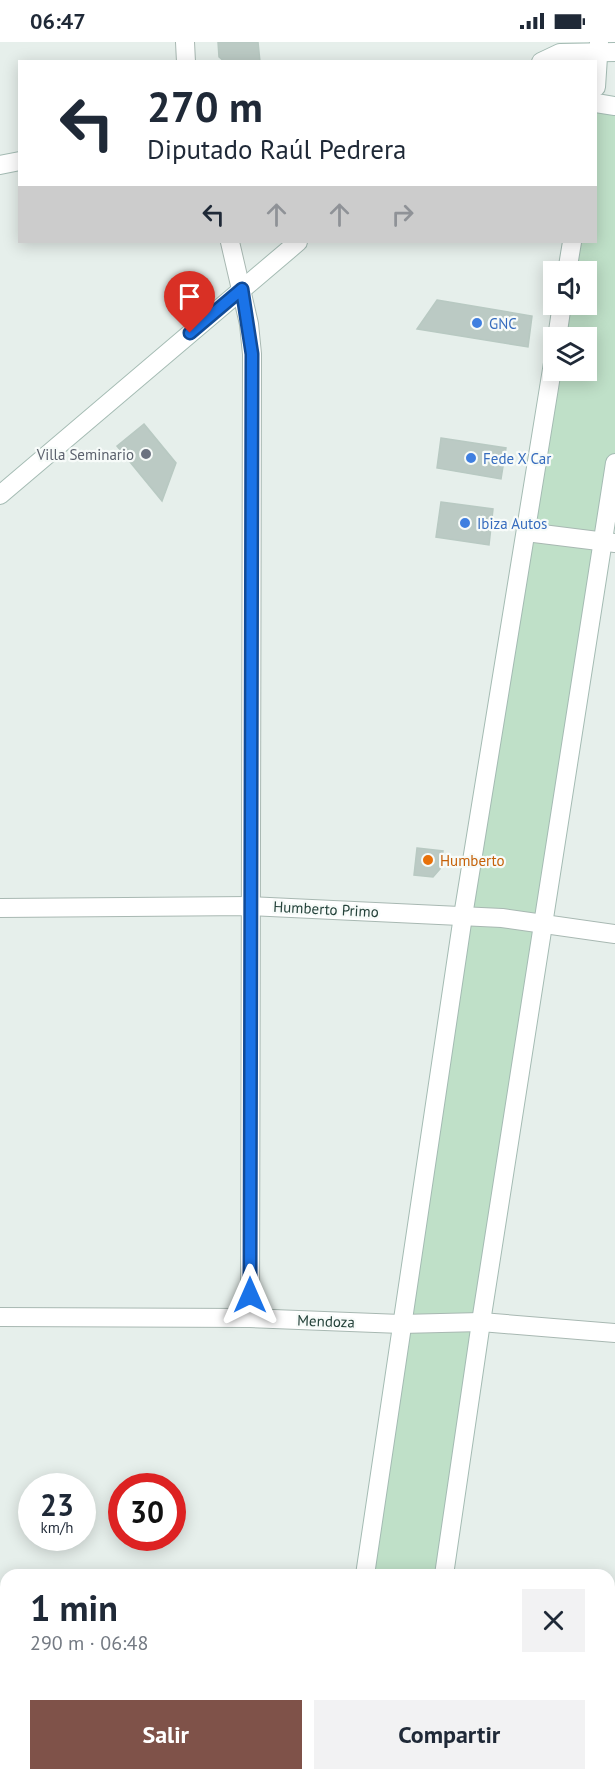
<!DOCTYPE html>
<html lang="es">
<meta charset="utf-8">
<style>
body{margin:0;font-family:"PT Sans",sans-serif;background:#f2f2f3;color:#1f2937;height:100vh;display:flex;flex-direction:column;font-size:22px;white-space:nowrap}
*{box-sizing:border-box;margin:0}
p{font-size:20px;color:#747a83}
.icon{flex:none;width:33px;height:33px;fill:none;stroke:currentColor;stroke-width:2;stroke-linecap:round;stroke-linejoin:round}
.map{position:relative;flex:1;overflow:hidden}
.side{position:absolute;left:0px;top:1527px;width:615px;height:212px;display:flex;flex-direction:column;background:#fff;border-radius:18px 18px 0 0;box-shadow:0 3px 15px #0003}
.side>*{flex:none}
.hud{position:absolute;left:18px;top:18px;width:579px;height:183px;border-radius:0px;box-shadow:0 3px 15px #0003;background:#fff;color:#1f2937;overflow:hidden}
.fabs{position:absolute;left:543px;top:219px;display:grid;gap:12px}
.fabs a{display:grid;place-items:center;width:54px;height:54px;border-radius:0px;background:#fff;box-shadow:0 3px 15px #0003;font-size:30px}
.speed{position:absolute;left:18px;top:1431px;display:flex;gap:12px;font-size:30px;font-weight:700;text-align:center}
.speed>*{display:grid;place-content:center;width:78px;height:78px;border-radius:50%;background:#fff;box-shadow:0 3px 15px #0003;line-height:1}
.speed small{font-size:15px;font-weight:400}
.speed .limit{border:9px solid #d22;background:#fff;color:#111}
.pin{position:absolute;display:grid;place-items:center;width:51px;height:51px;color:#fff;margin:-62px -26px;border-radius:50% 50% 50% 0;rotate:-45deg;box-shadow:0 0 6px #0007}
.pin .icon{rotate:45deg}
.me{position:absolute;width:66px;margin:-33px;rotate:0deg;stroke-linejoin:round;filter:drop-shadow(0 0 4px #0008)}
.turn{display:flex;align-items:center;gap:21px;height:126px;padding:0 30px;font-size:27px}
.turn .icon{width:78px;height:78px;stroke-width:2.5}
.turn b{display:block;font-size:42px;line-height:51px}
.lanes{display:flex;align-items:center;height:57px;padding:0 30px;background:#0003;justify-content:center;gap:30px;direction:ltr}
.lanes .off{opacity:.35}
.round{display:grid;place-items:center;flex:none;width:63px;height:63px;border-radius:0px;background:#f2f2f3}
.overview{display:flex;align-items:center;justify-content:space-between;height:102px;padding:0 30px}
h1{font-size:36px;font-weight:700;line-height:45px}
.button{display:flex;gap:12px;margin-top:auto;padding:12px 30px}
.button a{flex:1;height:69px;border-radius:0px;background:#7f5249;color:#fff;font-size:24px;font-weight:700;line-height:69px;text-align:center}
.button a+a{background:#f2f2f3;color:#1f2937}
.status{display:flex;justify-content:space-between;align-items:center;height:42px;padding:0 30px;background:#fff;direction:ltr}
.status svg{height:16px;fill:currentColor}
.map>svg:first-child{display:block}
.green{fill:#bfe0c8}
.building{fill:#bbcac4;stroke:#b8c9c2;stroke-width:1.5}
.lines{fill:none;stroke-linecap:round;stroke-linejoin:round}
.street-casing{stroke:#a8b8b2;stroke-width:20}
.secondary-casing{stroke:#a4bbb3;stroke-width:20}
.street{stroke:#fff;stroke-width:18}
.secondary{stroke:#fff;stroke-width:18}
.route-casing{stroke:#114b97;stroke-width:15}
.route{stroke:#1a73e8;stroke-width:10}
.shop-dot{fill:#3f7fe0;stroke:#f7fbf9;stroke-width:2}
.worship-dot{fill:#6b7280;stroke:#f7fbf9;stroke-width:2}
.food-dot{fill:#e8710a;stroke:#f7fbf9;stroke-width:2}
.labels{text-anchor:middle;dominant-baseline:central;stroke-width:4.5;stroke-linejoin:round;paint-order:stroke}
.shop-label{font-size:15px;fill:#366cbe;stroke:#f7fbf9;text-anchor:start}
.worship-label{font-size:15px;fill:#5b616d;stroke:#f7fbf9;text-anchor:end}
.food-label{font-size:15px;fill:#c56008;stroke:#f7fbf9;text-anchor:start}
.street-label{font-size:15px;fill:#24423a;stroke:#f7fbf9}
</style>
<div class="status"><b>06:47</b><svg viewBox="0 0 49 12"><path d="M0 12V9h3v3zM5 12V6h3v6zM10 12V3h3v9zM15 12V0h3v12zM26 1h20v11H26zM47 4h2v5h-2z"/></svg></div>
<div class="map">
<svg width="615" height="1738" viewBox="0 0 615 1738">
<rect width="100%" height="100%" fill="#e6efeb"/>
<path class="green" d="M596,61L615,64V421L444,1533H365L554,328H586V296L557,295L562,263L586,262V230L567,229L572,200H596Z"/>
<g class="building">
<path d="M218,0H258L260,20H225L219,15Z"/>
<path d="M437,258L532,274L528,305L417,287Z"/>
<path d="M144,382L176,421L162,459L117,404Z"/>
<path d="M441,396L506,406L501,437L437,426Z"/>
<path d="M441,460L493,467L489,503L436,495Z"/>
<path d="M417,806L443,809L440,827L433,835L414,833Z"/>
<rect x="263" y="1732" width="49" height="6"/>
</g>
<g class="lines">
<g class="street-casing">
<g id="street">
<path d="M185,0L186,20"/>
<path d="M230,200L249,282L252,312L250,1276"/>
<path d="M526,490L615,501"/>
<path d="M0,866L251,864L502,876L615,892"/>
<path d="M0,1275L250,1276L401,1282L481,1280L615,1291"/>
<path d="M0,1678H6"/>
<path d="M609,1700L615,1701"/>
</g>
</g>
<g class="secondary-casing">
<g id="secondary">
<path d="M541,20L560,11L615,10"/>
<path d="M596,45L599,0"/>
<path d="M596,61L615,64"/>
<path d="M0,123L20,119"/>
<path d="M567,230L572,200"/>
<path d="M557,296L562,262"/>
<path d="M0,453L298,200"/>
<path d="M365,1533L463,874L554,315"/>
<path d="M444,1533L481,1280L615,421"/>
<path d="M335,1738L336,1732"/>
<path d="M415,1738L416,1732"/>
</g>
</g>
<use href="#street" class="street"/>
<use href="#secondary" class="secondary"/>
</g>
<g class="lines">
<g class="route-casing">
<path id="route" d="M190,291L242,247L252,312L250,1253"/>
</g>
<use href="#route" class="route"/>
</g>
<g class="shop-dot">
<circle cx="477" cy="281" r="6"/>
<circle cx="471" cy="416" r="6"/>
<circle cx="465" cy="481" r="6"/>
</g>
<circle class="worship-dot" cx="146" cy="412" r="6"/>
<circle class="food-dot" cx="428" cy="818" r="6"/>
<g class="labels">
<g class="shop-label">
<text x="489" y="281">GNC</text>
<text x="483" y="416">Fede X Car</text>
<text x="477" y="481">Ibiza Autos</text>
</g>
<g class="worship-label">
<text x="134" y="412">Villa Seminario</text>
</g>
<g class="food-label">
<text x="440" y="818">Humberto</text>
</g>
<g class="street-label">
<text transform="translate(326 867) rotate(3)">Humberto Primo</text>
<text transform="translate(326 1279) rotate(2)">Mendoza</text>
</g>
</g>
</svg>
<div class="fabs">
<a><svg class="icon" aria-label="sound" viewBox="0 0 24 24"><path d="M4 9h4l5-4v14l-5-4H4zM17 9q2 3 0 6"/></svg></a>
<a><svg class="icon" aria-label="layers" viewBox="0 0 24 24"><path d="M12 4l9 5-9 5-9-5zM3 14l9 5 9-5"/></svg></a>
</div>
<div class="speed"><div>23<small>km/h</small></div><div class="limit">30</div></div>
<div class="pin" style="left:190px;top:291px;background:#d93025"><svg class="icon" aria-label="arrive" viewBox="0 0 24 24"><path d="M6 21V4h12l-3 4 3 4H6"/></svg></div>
<svg class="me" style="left:250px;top:1253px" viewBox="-20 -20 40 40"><path d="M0-17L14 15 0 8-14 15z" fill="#1a73e8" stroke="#fff" stroke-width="4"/></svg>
<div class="hud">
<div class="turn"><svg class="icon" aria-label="left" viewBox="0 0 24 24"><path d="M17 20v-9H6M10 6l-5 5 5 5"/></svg><div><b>270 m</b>Diputado Raúl Pedrera</div></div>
<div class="lanes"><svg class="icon" aria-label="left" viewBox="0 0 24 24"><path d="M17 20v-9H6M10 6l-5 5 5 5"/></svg><svg class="icon off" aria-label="ahead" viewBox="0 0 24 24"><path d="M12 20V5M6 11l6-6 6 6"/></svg><svg class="icon off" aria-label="ahead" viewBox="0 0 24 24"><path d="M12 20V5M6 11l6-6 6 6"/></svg><svg class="icon off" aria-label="right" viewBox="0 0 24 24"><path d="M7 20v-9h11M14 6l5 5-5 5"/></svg></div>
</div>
<section class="side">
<div class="overview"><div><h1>1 min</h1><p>290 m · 06:48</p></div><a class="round"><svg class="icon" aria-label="close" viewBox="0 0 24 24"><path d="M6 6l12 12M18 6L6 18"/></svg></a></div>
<div class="button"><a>Salir</a><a>Compartir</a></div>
</section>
</div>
